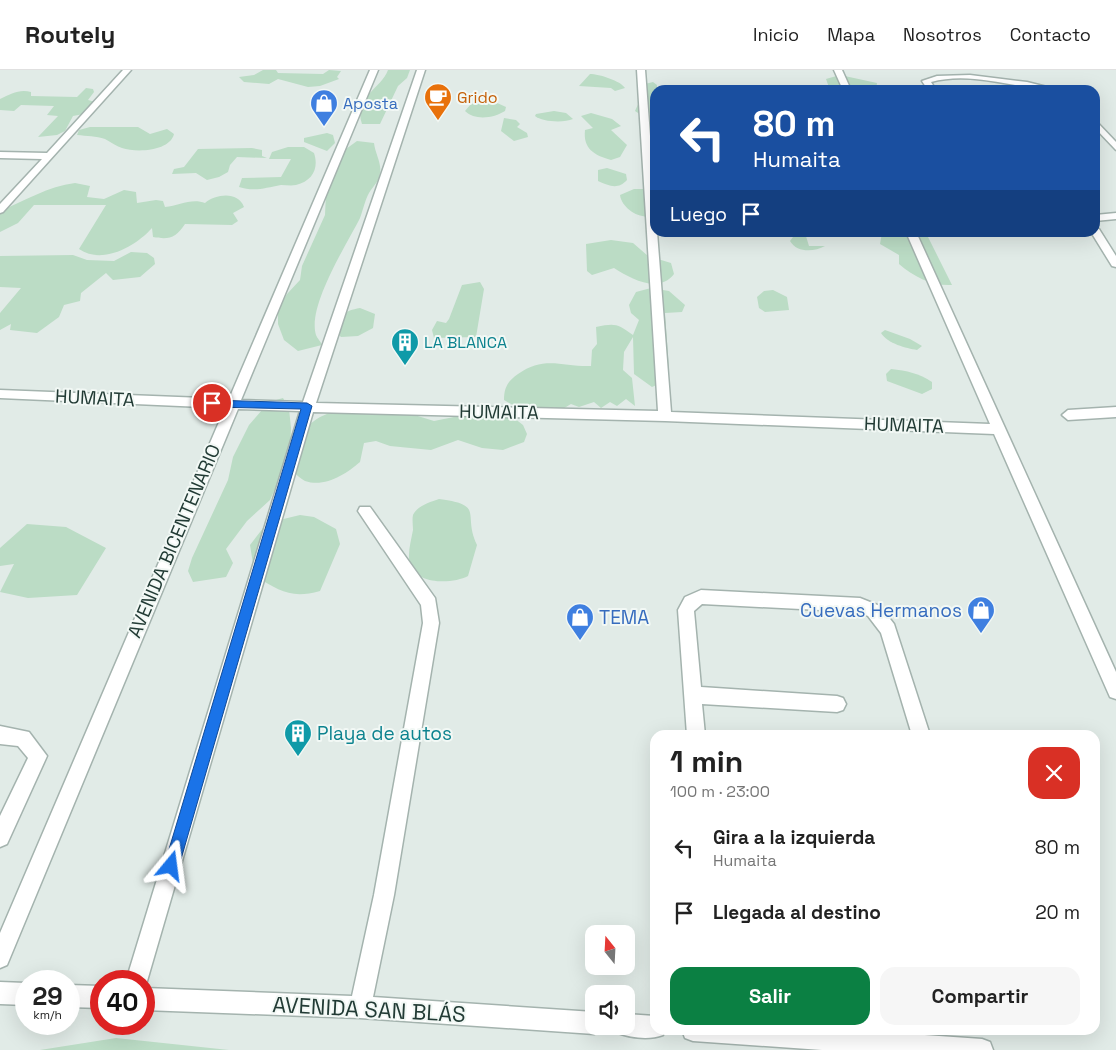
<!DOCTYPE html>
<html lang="es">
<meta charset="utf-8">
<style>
body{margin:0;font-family:"Space Grotesk",sans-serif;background:#f6f6f6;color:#222;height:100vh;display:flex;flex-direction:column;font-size:19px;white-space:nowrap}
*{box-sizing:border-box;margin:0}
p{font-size:16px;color:#767676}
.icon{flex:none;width:28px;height:28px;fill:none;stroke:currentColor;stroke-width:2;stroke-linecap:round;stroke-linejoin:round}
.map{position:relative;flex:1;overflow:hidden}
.drawer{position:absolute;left:650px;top:660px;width:450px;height:305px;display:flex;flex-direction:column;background:#fff;border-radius:15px;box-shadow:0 5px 20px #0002}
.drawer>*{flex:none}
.hud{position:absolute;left:650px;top:15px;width:450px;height:152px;border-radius:15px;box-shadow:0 5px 20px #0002;background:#1a4fa0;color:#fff;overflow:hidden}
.needle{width:32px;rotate:342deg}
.controls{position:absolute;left:585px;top:855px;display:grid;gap:10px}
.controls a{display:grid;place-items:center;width:50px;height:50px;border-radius:10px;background:#fff;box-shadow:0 5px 20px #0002;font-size:25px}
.speed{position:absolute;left:15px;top:900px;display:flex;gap:10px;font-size:25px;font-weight:700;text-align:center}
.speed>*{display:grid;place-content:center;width:65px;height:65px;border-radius:50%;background:#fff;box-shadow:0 5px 20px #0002;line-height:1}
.speed small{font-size:12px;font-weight:400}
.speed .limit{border:8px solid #d22;background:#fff;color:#111}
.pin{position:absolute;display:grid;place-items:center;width:42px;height:42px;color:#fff;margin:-21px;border:2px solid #fff;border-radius:50%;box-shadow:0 1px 5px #0007}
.me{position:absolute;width:55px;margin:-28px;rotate:16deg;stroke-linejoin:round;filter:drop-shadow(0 0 4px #0008)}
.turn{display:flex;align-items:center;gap:18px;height:105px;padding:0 20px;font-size:22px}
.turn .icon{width:65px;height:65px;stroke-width:2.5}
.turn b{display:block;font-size:35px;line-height:42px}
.then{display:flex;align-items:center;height:48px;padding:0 20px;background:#0003;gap:10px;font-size:19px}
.round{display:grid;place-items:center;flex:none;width:52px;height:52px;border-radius:15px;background:#f6f6f6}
.head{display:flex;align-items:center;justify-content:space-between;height:85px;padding:0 20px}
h1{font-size:30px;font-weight:800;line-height:38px}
.primary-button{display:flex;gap:10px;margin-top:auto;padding:10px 20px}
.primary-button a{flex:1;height:58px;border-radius:15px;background:#0b8043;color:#fff;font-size:20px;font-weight:800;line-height:58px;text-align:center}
.primary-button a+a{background:#f6f6f6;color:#222}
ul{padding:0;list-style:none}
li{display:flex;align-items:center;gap:15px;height:65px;padding:0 20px}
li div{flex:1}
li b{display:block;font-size:19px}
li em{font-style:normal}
header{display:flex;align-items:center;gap:30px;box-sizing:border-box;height:70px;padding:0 25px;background:#fff;border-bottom:1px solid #e0e0e0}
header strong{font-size:24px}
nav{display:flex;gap:28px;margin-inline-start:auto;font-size:18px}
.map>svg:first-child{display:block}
.green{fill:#bbdcc5}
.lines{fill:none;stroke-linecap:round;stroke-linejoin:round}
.minor-casing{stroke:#a4b3ae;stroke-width:3}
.minor{fill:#fff;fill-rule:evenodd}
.route{fill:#1a73e8;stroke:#114b97}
.labels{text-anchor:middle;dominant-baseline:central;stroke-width:4;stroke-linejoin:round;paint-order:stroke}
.far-food-label{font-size:16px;fill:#c56008;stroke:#f2f8f5;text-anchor:start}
.far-shop-label{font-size:16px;fill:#366cbe;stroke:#f2f8f5;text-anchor:start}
.far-culture-label{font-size:16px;fill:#0d838f;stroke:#f2f8f5;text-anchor:start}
.street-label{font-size:19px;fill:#223b35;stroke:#f2f8f5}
.shop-label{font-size:19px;fill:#366cbe;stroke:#f2f8f5;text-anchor:end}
.culture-label{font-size:19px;fill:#0d838f;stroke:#f2f8f5;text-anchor:start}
.near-street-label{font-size:22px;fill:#223b35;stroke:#f2f8f5}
</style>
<header>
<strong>Routely</strong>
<nav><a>Inicio</a><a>Mapa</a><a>Nosotros</a><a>Contacto</a></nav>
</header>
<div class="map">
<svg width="1116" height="980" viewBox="0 0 1116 980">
<rect width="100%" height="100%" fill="#e1ebe7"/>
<g class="green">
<path d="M263,0H276L278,3L323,4L329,0L341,1L337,7L339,9L320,16L308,17L278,9L269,14L244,12L239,7L254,5Z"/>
<path d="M388,0H410L407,8L398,16L380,54H362C353,27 381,19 388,0Z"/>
<path d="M590,4C599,4 621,11 625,18L615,21L611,18L579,16Z"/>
<path d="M840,5L877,13L876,20H830L826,9Z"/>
<path d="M653,12L657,15L655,42C648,45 641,46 635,41L640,30L637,22L645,14Z"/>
<path d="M86,18L93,19L94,22L88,30L99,33L89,43L73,46L65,61L57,65L38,67L58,46L47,45L54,36L21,35L14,41L0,40V29C11,24 19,19 31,22V26L77,27Z"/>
<path d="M486,32H495L506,37L505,41C494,48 475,51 465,41L471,34Z"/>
<path d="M554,41L566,43L573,49C564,53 542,52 535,46L536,44Z"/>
<path d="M591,43L612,49L621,56L611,60L627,75L620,87L611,90C594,85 583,79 585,60L593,58L581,46Z"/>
<path d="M504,48L516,50L520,54L517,57L527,63L528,67L514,71L501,61Z"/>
<path d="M90,57H138L150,64L167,59L174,64C170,81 137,83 122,78C116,76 111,72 105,69C96,66 87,66 77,65L79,60Z"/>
<path d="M327,63L333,65L335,73L327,81L304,72V68Z"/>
<path d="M357,71L374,73C375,83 382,94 380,103C379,112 373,116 369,123C365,130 363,140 360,148C347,174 307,236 316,265C317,268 321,272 322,275L298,281L284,270L278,254V239L287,224L300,210L302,196L325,145L326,123L346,79Z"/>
<path d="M288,77H304L314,83C319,98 313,111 296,115C291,116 286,115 281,115C265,118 254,122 239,117L242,108L281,107L291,89H269L272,82Z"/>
<path d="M252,78L262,80V86L267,88L237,87L230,95L228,102L219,107L207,110L196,103L172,104L174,99L184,97L198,79Z"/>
<path d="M607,98L626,104L627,110C618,120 609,116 598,111V100Z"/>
<path d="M75,113L90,116L87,127L104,129L124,120L136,122L137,133L156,130L163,131L165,137C179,136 191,128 205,133C216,124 238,121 244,137L233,143L238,151L232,155L185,154C176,168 169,170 153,167L152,158C135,177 102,195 79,179L106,135H34L18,153L0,162V141C25,131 48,116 75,113Z"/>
<path d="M634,119H644L653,123L655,145C641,151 622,139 620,125Z"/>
<path d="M796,163H805L809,176H825C814,182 797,183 790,171Z"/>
<path d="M882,163H926L952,215C932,216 914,207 899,194V185L880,174Z"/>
<path d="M611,170L633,173L648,186L671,193L674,204C659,224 631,209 614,198L592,205L587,201L586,174Z"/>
<path d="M131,182L147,183L154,188L155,194L140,207L113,210L106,203L81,223L80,231L64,235L59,247L37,263L10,260L11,254L0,260V243L21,218L0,217V186L73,185L87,190L114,191Z"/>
<path d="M480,212L484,219L476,267L434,268L432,260L437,251L446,253L449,249L462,215Z"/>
<path d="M651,218L669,221L685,235L682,242L665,243L669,300L661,313L652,317L634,304L633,267L624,282L623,300L632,308L635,336L626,329L617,336L610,332L601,338L594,332L579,337L571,334L561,340L554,337L546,343L533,337L518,338L504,330C504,317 508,311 518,304C544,285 563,297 591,296L592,280L597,274L596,257C616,253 617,254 633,265L639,250L631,243L629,235L636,222Z"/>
<path d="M773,220L787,227L789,240L765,242L759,238L757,227L764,221Z"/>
<path d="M360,238L375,244L373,258L358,266L341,267L333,259C339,245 344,241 360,238Z"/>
<path d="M885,260L910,269L922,276L917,280C906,278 888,274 881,263Z"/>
<path d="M891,299C907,301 919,303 932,312V319L922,324L887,311L886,304Z"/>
<path d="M283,328L289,339L291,358L290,381L286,394L270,430L247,451L226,479L233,493L226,507L193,512L188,501L192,488L228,410L233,387L249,355L269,332Z"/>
<path d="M337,340H374L386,344L408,343L434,351L464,345H504L514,348L523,355L527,364L524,372L503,380L482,378L458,370L431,380L390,376L376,371L364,373L360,392C346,404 325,418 305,411C301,409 296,404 292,401C302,365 299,353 337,340Z"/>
<path d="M439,429C486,435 462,444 477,475L468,506C453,514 417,515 410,495C407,484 411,471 413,460C413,456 412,449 413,445C417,436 430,432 439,429Z"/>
<path d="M300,445L314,447L336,459L340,474L320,521C291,529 280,521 255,506L250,475L267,453Z"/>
<path d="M27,454L66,457L106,478L77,525L28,528L0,522L14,494L0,496V478Z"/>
<path d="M116,968L229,980H40Z"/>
</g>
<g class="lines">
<g class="minor-casing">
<g id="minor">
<path d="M123,0H131L3,142L0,143V134L42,89L0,88V82L47,83Z"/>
<path d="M370,0H378L241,330L303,332L417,0H425L316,333L658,341L637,0H645L655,132V162H657L671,342L990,354L906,162H916L1116,602V629L1110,627L994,364L665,351L313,342L145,918L352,926L374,825L423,553L421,535L358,441L360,437H370L435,528L439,553L394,825L373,927L594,942V956H604L602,961L594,964L360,948L144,940V911H126L300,341L238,339L7,895L0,898V863L225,338L0,328V320L229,329Z"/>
<path d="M834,0H842L851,20H843Z"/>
<path d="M970,5L1027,12L1059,20C1017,20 973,0 931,12L936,20H928L922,11L937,6Z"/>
<path d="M1095,50L1116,72V80L1095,58Z"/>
<path d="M1116,143V149L1095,151V145Z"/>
<path d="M1095,158L1099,159L1116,186V197L1112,196L1091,162H1095Z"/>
<path d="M1116,337V347L1068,350L1062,345L1068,340Z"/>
<path d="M701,520L860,528L880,536L894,554L930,665H912L881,563L868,546L859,542L702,534L694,541L701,617L837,626L843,628L846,634L843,640L837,642L702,634L705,665H687L678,540L685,527Z"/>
<path d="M0,656L29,662L47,686L7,774L0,777V746L28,688L18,676L0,674Z"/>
<path d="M0,912L26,913V935L0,934Z"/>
<path d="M69,915L101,916V938L69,937Z"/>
<path d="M626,944L655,946V960H665L663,965C650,970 631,968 618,963L616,956H626Z"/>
<path d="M682,960H853L982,969L990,972L993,980H822L693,971L685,968Z"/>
</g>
</g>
<use href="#minor" class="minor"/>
</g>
<path class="route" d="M212,330L307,333L312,336L179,796L176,801L171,804L166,801L164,796L301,339L212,337L208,333Z"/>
<defs>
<g id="cafe-pin" transform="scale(1.4375)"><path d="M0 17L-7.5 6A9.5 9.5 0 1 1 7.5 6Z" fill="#e8710a" stroke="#f2f8f5"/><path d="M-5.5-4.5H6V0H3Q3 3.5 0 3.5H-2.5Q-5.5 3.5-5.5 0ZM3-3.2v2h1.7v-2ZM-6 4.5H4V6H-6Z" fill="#fff"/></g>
<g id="shop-pin" transform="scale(1.4375)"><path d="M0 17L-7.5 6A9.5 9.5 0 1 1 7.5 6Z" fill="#3f7fe0" stroke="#f2f8f5"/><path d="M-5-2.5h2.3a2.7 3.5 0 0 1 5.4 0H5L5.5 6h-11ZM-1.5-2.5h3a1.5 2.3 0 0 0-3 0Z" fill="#fff"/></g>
<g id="building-pin" transform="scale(1.4375)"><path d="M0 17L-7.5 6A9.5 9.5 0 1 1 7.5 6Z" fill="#0f9aa8" stroke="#f2f8f5"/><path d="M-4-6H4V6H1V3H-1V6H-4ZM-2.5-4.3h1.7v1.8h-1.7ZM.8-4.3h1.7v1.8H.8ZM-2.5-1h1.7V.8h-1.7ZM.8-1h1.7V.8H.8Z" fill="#fff"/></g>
</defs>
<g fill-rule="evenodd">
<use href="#cafe-pin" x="438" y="27"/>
<use href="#shop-pin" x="324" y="33"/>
<use href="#building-pin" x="405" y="272"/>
<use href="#shop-pin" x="981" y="540"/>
<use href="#shop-pin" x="580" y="547"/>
<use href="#building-pin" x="298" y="663"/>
</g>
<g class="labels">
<g class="far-food-label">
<text x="457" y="27">Grido</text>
</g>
<g class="far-shop-label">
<text x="343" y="33">Aposta</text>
</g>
<g class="far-culture-label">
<text x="424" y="272">LA BLANCA</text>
</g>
<g class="street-label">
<text transform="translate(95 328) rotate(3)">HUMAITA</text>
<text transform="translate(499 342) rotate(1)">HUMAITA</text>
<text transform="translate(904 355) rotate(2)">HUMAITA</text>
<text transform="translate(174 471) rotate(-67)">AVENIDA BICENTENARIO</text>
</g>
<g class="shop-label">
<text x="962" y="540">Cuevas Hermanos</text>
<text x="599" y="547" text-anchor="start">TEMA</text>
</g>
<g class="culture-label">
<text x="317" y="663">Playa de autos</text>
</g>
<g class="near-street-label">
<text transform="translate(369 939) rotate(3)">AVENIDA SAN BLÁS</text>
</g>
</g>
</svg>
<div class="controls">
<a><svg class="needle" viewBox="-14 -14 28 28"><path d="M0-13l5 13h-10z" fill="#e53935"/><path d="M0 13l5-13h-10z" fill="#767676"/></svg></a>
<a><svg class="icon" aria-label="sound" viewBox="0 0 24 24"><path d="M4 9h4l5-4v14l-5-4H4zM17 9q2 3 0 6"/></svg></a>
</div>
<div class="speed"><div>29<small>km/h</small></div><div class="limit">40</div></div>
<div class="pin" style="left:212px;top:333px;background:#d93025"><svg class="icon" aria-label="arrive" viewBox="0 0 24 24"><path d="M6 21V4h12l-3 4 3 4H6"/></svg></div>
<svg class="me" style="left:171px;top:796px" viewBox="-20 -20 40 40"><path d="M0-17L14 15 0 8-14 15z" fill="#1a73e8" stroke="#fff" stroke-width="4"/></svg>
<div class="hud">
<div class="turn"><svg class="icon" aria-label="left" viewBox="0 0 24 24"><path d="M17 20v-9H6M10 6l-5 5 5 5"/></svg><div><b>80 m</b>Humaita</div></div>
<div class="then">Luego<svg class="icon" aria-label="arrive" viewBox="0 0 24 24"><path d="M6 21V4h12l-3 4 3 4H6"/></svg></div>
</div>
<section class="drawer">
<div class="head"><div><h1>1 min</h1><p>100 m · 23:00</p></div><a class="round" style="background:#d93025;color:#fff"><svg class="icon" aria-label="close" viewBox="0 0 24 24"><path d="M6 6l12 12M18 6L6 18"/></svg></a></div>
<ul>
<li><svg class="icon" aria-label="left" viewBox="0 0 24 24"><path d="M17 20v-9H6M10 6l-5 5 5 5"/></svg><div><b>Gira a la izquierda</b><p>Humaita</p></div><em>80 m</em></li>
<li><svg class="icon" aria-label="arrive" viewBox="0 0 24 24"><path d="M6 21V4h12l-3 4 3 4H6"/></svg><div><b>Llegada al destino</b></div><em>20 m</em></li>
</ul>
<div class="primary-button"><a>Salir</a><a>Compartir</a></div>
</section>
</div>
